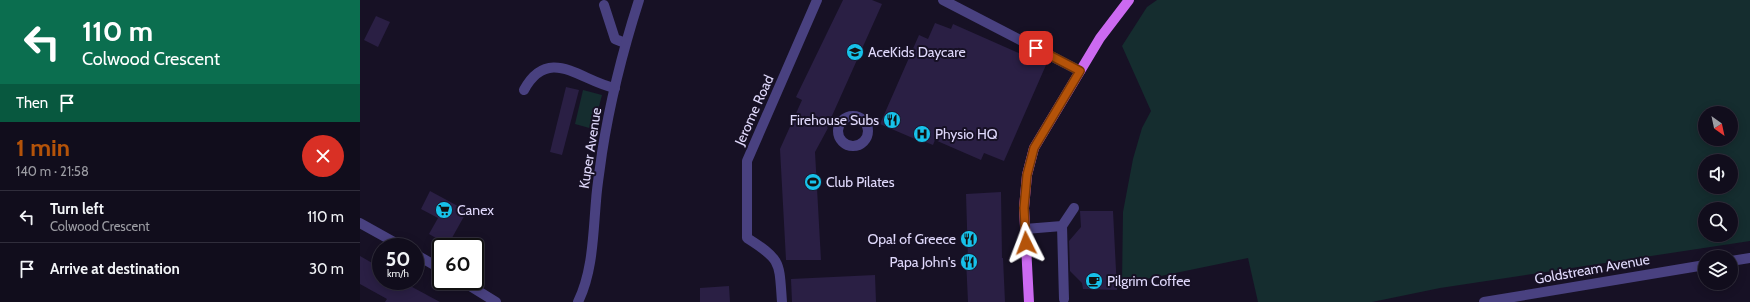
<!DOCTYPE html>
<meta charset="utf-8">
<style>
body{margin:0;font-family:Cabin,sans-serif;background:#1a1625;color:#f1f3f6;height:100vh;display:flex;flex-direction:column;font-size:15px;white-space:nowrap}
*{box-sizing:border-box;margin:0}
p{font-size:13px;color:#9c9ca3}
.icon{flex:none;width:22px;height:22px;fill:none;stroke:currentColor;stroke-width:2;stroke-linecap:round;stroke-linejoin:round}
.map{position:relative;flex:1;overflow:hidden}
.side{display:flex;flex-direction:column;background:#110d1c;width:360px}
.side>*{flex:none}
.top-card{background:#0b6e4f;color:#fff;overflow:hidden}
.needle{width:26px;rotate:147deg}
.buttons{position:absolute;left:1338px;top:106px;display:grid;gap:8px}
.buttons a{display:grid;place-items:center;width:40px;height:40px;border-radius:50%;background:#110d1c;box-shadow:0 2px 10px #0003,0 0 0 1px #302d3b;font-size:20px}
.speed{position:absolute;left:12px;top:238px;display:flex;gap:8px;font-size:20px;font-weight:700;text-align:center}
.speed>*{display:grid;place-content:center;width:52px;height:52px;border-radius:50%;background:#110d1c;box-shadow:0 2px 10px #0003,0 0 0 1px #302d3b;line-height:1}
.speed small{font-size:10px;font-weight:400}
.speed .limit{border:2px solid #111;border-radius:6px;background:#fff;color:#111}
.pin{position:absolute;display:grid;place-items:center;width:34px;height:34px;color:#fff;margin:-17px;border-radius:8px;box-shadow:0 2px 6px #0006}
.me{position:absolute;width:44px;margin:-22px;rotate:357deg;stroke-linejoin:round;filter:drop-shadow(0 0 3px #0008)}
.turn{display:flex;align-items:center;gap:14px;height:84px;padding:0 16px;font-size:18px}
.turn .icon{width:52px;height:52px;stroke-width:2.5}
.turn b{display:block;font-size:28px;line-height:34px}
.then{display:flex;align-items:center;height:38px;padding:0 16px;background:#0003;gap:8px;font-size:15px}
.round{display:grid;place-items:center;flex:none;width:42px;height:42px;border-radius:21px;background:#1a1625}
.overview{display:flex;align-items:center;justify-content:space-between;height:68px;padding:0 16px}
h1{font-size:24px;font-weight:700;line-height:30px;color:#b45309}
ul{padding:0;list-style:none}
li{display:flex;align-items:center;gap:12px;height:52px;padding:0 16px;border-top:1px solid #302d3b}
li div{flex:1}
li b{display:block;font-size:15px}
li em{font-style:normal}
main{display:flex;flex:1;min-height:0}
.map>svg:first-child{display:block}
.green{fill:#152d2f;fill-rule:evenodd}
.building{fill:#2a1f44}
.lines{fill:none;stroke-linecap:round;stroke-linejoin:round}
.minor{stroke:#494180;stroke-width:10}
.major{stroke:#cc6af1;stroke-width:10}
.route-casing{stroke:#753606;stroke-width:10}
.route{stroke:#b45309;stroke-width:7}
.labels{text-anchor:middle;dominant-baseline:central;stroke-width:4;stroke-linejoin:round;paint-order:stroke}
.poi-label{font-size:14px;fill:#e0d9fc;stroke:#171125;text-anchor:start}
.street-label{font-size:14px;fill:#e0d9fc;stroke:#171125}
</style>
<main>
<section class="side">
<div class="top-card">
<div class="turn"><svg class="icon" aria-label="left" viewBox="0 0 24 24"><path d="M17 20v-9H6M10 6l-5 5 5 5"/></svg><div><b>110 m</b>Colwood Crescent</div></div>
<div class="then">Then<svg class="icon" aria-label="arrive" viewBox="0 0 24 24"><path d="M6 21V4h12l-3 4 3 4H6"/></svg></div>
</div>
<div class="overview"><div><h1>1 min</h1><p>140 m · 21:58</p></div><a class="round" style="background:#d93025;color:#fff"><svg class="icon" aria-label="close" viewBox="0 0 24 24"><path d="M6 6l12 12M18 6L6 18"/></svg></a></div>
<ul>
<li><svg class="icon" aria-label="left" viewBox="0 0 24 24"><path d="M17 20v-9H6M10 6l-5 5 5 5"/></svg><div><b>Turn left</b><p>Colwood Crescent</p></div><em>110 m</em></li>
<li><svg class="icon" aria-label="arrive" viewBox="0 0 24 24"><path d="M6 21V4h12l-3 4 3 4H6"/></svg><div><b>Arrive at destination</b></div><em>30 m</em></li>
</ul>
</section>
<div class="map">
<svg width="1390" height="302" viewBox="0 0 1390 302">
<rect width="100%" height="100%" fill="#171125"/>
<g class="green">
<path d="M797,0H1390V241L1080,288L1012,302H898L888,258L762,284L763,212L773,159L782,128L791,111L762,46L787,7ZM1345,113H1371V139H1345ZM1345,161H1371V187H1345ZM1345,209H1371V235H1345Z"/>
<path d="M223,90L242,95L233,129L215,124Z"/>
</g>
<g class="building">
<path d="M483,0H512L522,4L467,127L468,128L455,152L461,260H426L420,149L442,100L436,97Z"/>
<path d="M16,16L30,22L18,47L4,40Z"/>
<path d="M575,23L591,29L593,24L686,65L644,161L624,153L621,160L575,140L573,145L563,141L562,142L520,124L559,35L568,39Z"/>
<path d="M206,87L219,90L202,155L190,152Z"/>
<path d="M70,191L107,211L88,245L69,234L78,218L61,209Z"/>
<path d="M641,192L642,258H643L645,302H608L606,259H608L606,194Z"/>
<path d="M720,211H753L757,290L723,289L722,283L710,271L709,241L721,227Z"/>
<path d="M0,256L21,268V281H41L80,302H25L27,299L0,284Z"/>
<path d="M515,275L516,302H432L431,279Z"/>
<path d="M369,286L370,302H340V288Z"/>
</g>
<g class="lines">
<g class="minor">
<path d="M583,0L720,71"/>
<path d="M244,5L255,39L265,43"/>
<path d="M164,90C189,44 222,82 255,88"/>
<circle cx="493" cy="131" r="15"/>
<path d="M0,223L43,247"/>
<path d="M702,226L704,299"/>
<path d="M665,229L702,226L714,208"/>
<path d="M55,254L81,269"/>
<path d="M1371,261L1390,258"/>
<path d="M102,281L136,302"/>
<path d="M218,302C233,271 233,235 236,201C237,185 240,169 242,153C250,101 263,50 279,0"/>
<path d="M422,302C419,262 422,260 387,238V161L457,0"/>
<path d="M1124,302L1345,265"/>
</g>
<path class="major" d="M669,302L664,208L667,175L674,148L740,38L769,0"/>
</g>
<g class="lines">
<g class="route-casing">
<path id="route" d="M666,243L664,208L667,175L674,148L720,71L676,48"/>
</g>
<use href="#route" class="route"/>
</g>
<defs>
<g id="school-disc" transform="scale(0.9)"><circle r="9.5" fill="#17c1ea" stroke="#171125"/><path d="M0-5L7-2L0 1L-7-2ZM-4 1L0 2.5L4 1V4Q0 6-4 4Z" fill="#111"/></g>
<g id="restaurant-disc" transform="scale(0.9)"><circle r="9.5" fill="#17c1ea" stroke="#171125"/><path d="M-5-6h1v4h1v-4h1v4h1v-4h1v5L-1.5 .5V6h-2V.5L-5-1ZM5-6V6H3V1.5H1.5Q1.5-4 5-6Z" fill="#111"/></g>
<g id="hospital-disc" transform="scale(0.9)"><circle r="9.5" fill="#17c1ea" stroke="#171125"/><path d="M-5-5h3v3.5h4V-5h3V5h-3V1.5h-4V5h-3Z" fill="#111"/></g>
<g id="stadium-disc" transform="scale(0.9)"><circle r="9.5" fill="#17c1ea" stroke="#171125"/><path d="M0-5a6.5 5 0 1 0 0 10a6.5 5 0 1 0 0-10ZM-3.5-1.8h7v3.6h-7Z" fill="#111"/></g>
<g id="supermarket-disc" transform="scale(0.9)"><circle r="9.5" fill="#17c1ea" stroke="#171125"/><path d="M-6-5.5h2.5l.6 2H6L4.5 2H-2.5L-4.4-4H-6ZM-1.5 3.2a1.3 1.3 0 1 0 .1 0ZM3 3.2a1.3 1.3 0 1 0 .1 0Z" fill="#111"/></g>
<g id="cafe-disc" transform="scale(0.9)"><circle r="9.5" fill="#17c1ea" stroke="#171125"/><path d="M-5.5-4.5H6V0H3Q3 3.5 0 3.5H-2.5Q-5.5 3.5-5.5 0ZM3-3.2v2h1.7v-2ZM-6 4.5H4V6H-6Z" fill="#111"/></g>
</defs>
<g fill-rule="evenodd">
<use href="#school-disc" x="495" y="52"/>
<use href="#restaurant-disc" x="532" y="120"/>
<use href="#hospital-disc" x="562" y="134"/>
<use href="#stadium-disc" x="453" y="182"/>
<use href="#supermarket-disc" x="84" y="210"/>
<use href="#restaurant-disc" x="609" y="239"/>
<use href="#restaurant-disc" x="609" y="262"/>
<use href="#cafe-disc" x="734" y="281"/>
</g>
<g class="labels">
<g class="poi-label">
<text x="508" y="52">AceKids Daycare</text>
<text x="519" y="120" text-anchor="end">Firehouse Subs</text>
<text x="575" y="134">Physio HQ</text>
<text x="466" y="182">Club Pilates</text>
<text x="97" y="210">Canex</text>
<text x="596" y="239" text-anchor="end">Opa! of Greece</text>
<text x="596" y="262" text-anchor="end">Papa John's</text>
<text x="747" y="281">Pilgrim Coffee</text>
</g>
<g class="street-label">
<text transform="translate(394 110) rotate(-66)">Jerome Road</text>
<text transform="translate(230 148) rotate(-81)">Kuper Avenue</text>
<text transform="translate(1232 269) rotate(-10)">Goldstream Avenue</text>
</g>
</g>
</svg>
<div class="buttons">
<a><svg class="needle" viewBox="-14 -14 28 28"><path d="M0-13l5 13h-10z" fill="#e53935"/><path d="M0 13l5-13h-10z" fill="#9c9ca3"/></svg></a>
<a><svg class="icon" aria-label="sound" viewBox="0 0 24 24"><path d="M4 9h4l5-4v14l-5-4H4zM17 9q2 3 0 6"/></svg></a>
<a><svg class="icon" aria-label="search" viewBox="0 0 24 24"><circle cx="10" cy="10" r="6"/><path d="M15 15l6 6"/></svg></a>
<a><svg class="icon" aria-label="layers" viewBox="0 0 24 24"><path d="M12 4l9 5-9 5-9-5zM3 14l9 5 9-5"/></svg></a>
</div>
<div class="speed"><div>50<small>km/h</small></div><div class="limit">60</div></div>
<div class="pin" style="left:676px;top:48px;background:#d93025"><svg class="icon" aria-label="arrive" viewBox="0 0 24 24"><path d="M6 21V4h12l-3 4 3 4H6"/></svg></div>
<svg class="me" style="left:666px;top:243px" viewBox="-20 -20 40 40"><path d="M0-17L14 15 0 8-14 15z" fill="#b45309" stroke="#fff" stroke-width="4"/></svg>
</div>
</main>
